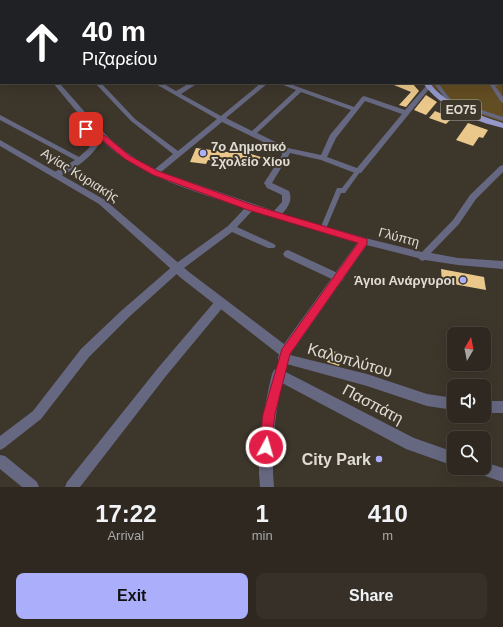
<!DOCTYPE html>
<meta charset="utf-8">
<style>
body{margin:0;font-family:Arial,sans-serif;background:#363029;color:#f1f3f6;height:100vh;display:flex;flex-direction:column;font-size:15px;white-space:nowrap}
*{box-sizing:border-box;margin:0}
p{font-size:13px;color:#a7a6a5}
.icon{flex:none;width:22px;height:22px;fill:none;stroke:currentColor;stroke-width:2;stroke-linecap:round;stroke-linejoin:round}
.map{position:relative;height:487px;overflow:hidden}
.sheet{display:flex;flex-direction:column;background:#2e2820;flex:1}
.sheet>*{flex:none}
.guide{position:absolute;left:0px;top:0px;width:503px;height:84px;box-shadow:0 4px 16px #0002,0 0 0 1px #49443e;background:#202124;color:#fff;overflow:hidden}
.needle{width:26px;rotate:10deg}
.controls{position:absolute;left:447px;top:327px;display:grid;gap:8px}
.controls a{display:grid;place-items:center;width:44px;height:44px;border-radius:8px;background:#2e2820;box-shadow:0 4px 16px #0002,0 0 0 1px #49443e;font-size:20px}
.pin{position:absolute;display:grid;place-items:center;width:34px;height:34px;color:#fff;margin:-17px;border-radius:8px;box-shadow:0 2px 6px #0006}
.me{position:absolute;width:44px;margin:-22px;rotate:6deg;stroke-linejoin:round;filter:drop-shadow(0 0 3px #0008)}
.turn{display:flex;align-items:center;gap:14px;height:84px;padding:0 16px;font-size:18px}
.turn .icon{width:52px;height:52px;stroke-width:2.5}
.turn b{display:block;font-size:28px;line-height:34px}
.eta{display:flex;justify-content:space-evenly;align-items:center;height:68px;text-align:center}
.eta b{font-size:24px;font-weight:700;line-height:28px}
.cta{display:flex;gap:8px;margin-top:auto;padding:8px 16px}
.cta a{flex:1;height:46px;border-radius:8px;background:#abaffb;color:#111;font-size:16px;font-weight:700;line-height:46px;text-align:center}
.cta a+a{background:#363029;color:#f1f3f6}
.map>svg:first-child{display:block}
.green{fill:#634d23}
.building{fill:#eac88b}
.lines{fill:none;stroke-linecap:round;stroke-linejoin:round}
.pedestrian{fill:#666881;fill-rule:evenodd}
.minor{fill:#666881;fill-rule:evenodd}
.tertiary{fill:#666881;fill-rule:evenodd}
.secondary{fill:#8083ab;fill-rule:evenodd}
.primary{fill:#9498ca;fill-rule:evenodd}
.route{fill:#e11d48;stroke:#92132f}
.poi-dot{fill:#abaffb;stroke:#3d362b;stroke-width:1.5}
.labels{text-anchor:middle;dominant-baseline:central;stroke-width:4;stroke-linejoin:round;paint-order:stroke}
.shield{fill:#3d362b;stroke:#afaaa1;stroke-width:1}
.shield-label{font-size:12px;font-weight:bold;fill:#e0dcd4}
.poi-label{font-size:13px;font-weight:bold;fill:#e0dcd4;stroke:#3d362b;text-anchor:start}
.street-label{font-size:13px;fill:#e0dcd4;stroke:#3d362b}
.near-street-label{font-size:16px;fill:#e0dcd4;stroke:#3d362b}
.near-poi-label{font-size:16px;font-weight:bold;fill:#e0dcd4;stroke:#3d362b;text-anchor:end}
</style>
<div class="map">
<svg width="503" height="487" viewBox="0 0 503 487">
<rect width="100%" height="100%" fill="#3d362b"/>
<path class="green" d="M502,62L503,122C471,112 457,108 431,85V83H502Z"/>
<g class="building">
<path d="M389,83H412L419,91L406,107L399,105L411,92Z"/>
<path d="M426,95L437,102L426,115L414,110Z"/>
<path d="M435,111L452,118L446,124L429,118Z"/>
<path d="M468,123L488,130L483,138L479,137L473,146L456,140Z"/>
<path d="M196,148L235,153L237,150L261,157L254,165L208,160L206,164L190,162Z"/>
<path d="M441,269L484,277L486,290L442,282Z"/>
<path d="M330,351L338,352L337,357L341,359L339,366L327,362Z"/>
</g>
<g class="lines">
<g class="pedestrian">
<rect x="502" y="61" width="1" height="3"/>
<path d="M502,82V84L495,86L503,97V103L501,102L490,85L494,83Z"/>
<path d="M434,83H438L451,100L503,117V121L447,102Z"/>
<path d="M358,169L361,171L360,172L345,193H341L325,231H321L320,229L337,188H342L356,170Z"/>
</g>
<g class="minor">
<rect x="26" y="0" width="23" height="1"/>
<rect x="390" y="0" width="4" height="1"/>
<rect x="477" y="0" width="4" height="1"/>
<path d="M1,12V16L0,17V13Z"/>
<rect x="502" y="20" width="1" height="4"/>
<rect x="0" y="41" width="1" height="4"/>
<path d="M53,83H59C91,117 111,149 155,169L173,154L131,121L95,83H101L135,119L178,151L217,119L154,83H162L176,91L190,83H198L181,94L221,116L261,83H268L226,118L252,131L296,90L278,83H287L354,107L362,97L364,96L405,110L426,86H430V88L361,173H355L321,160L290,153L272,183L289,191C293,200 288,207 282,214L369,239L422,252L453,220L470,195L500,166L503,165V172L476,199L459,224L431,253L458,258L503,261V269L458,265L425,260L422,261L418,258L347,240L252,211L237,227L274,244L276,246L274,248H268L232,232L180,271L129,317L89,357L41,419L4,448L0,450V436L33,411L81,349L121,311L174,265L228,226L245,208C196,192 134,175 99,137C104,150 68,174 56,178L53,177L52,175L53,173L75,160L0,120V115L2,116L79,157L89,148L92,140L83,134L81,129L85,127L92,130ZM301,92L351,110L330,135L321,155L288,148L257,133ZM365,101L402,114L357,168L327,157L336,138ZM222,122L282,151V155L264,183L267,188L282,195V202L274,211L161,172Z"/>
<path d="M288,250L342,275L344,278L342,281L339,282L336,281L285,257L283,254L285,251Z"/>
<path d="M220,299L224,300L225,303L224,306L166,376L80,487H65L67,482L158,368L216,300Z"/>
<path d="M285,347L289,348L290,355L367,374L427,394L454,398V410L427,406L367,386L283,363L279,362L278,358L281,348Z"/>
<rect x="484" y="401" width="19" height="12"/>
<path d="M0,455L5,456L37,482L39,487H22L0,469Z"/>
</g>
<g class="tertiary">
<path d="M0,140L105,200L189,272L284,344L360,239H368L369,242L289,356L285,358L281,356L181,278L99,204L0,146Z"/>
<path d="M278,368L414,438L454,452V466L406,449L282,383C274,418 271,452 274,487H260C256,448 263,412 272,374L274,370Z"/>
<path d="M484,462L503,468V482L476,473L474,468H484Z"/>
</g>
<g class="secondary">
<path d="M376,0H385L386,1H377Z"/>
<path d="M1,4V13L0,12Z"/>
<rect x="502" y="49" width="1" height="5"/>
</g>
<g class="primary">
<path d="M503,23V28H502V24Z"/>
<rect x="502" y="56" width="1" height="4"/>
<path d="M423,83H430C447,106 477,114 503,123V128C474,121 440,108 423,83Z"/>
</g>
</g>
<path class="route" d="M84,127H89L107,137L130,156L158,171L253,205L367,239V244L290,354L275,414L270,452L266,454L261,452L259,447L263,414L282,349L358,243L248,210L153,175L125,159L102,140L84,130Z"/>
<g class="poi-dot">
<circle cx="203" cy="153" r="4"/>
<circle cx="463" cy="280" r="4"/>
<circle cx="379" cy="459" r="4"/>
</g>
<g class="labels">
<rect class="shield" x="441" y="100" width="40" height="20" rx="3"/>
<g class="shield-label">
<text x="461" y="110">ΕΟ75</text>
</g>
<g class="poi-label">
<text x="211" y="146">7ο Δημοτικό<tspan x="211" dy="15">Σχολείο Χίου</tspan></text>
<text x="455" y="280" text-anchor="end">Άγιοι Ανάργυροι</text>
</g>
<g class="street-label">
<text transform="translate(80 175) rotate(32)">Αγίας Κυριακής</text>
<text transform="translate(399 237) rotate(15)">Γλύπτη</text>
</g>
<g class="near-street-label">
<text transform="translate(350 360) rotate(16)">Καλοπλύτου</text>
<text transform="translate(373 404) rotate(28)">Πασπάτη</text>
</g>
<g class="near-poi-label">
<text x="371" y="459">City Park</text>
</g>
</g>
</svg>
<div class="controls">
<a><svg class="needle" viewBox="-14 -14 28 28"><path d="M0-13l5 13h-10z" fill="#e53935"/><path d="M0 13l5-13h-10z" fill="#a7a6a5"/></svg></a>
<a><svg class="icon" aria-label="sound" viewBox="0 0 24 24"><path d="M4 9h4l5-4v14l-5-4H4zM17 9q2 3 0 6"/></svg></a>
<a><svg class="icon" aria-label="search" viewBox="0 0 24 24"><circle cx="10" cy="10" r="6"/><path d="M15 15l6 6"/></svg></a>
</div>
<div class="pin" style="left:86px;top:129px;background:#d93025"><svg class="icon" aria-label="arrive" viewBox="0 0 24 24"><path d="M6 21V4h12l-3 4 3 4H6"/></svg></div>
<svg class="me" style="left:266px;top:447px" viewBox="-20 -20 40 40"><circle r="17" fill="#e11d48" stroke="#fff" stroke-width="3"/><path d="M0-11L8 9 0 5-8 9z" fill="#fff"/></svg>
<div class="guide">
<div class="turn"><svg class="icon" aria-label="ahead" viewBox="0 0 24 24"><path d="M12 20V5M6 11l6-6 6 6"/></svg><div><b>40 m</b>Ριζαρείου</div></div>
</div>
</div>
<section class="sheet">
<div class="eta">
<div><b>17:22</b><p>Arrival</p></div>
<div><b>1</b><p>min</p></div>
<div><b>410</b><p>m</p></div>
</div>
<div class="cta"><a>Exit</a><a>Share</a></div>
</section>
